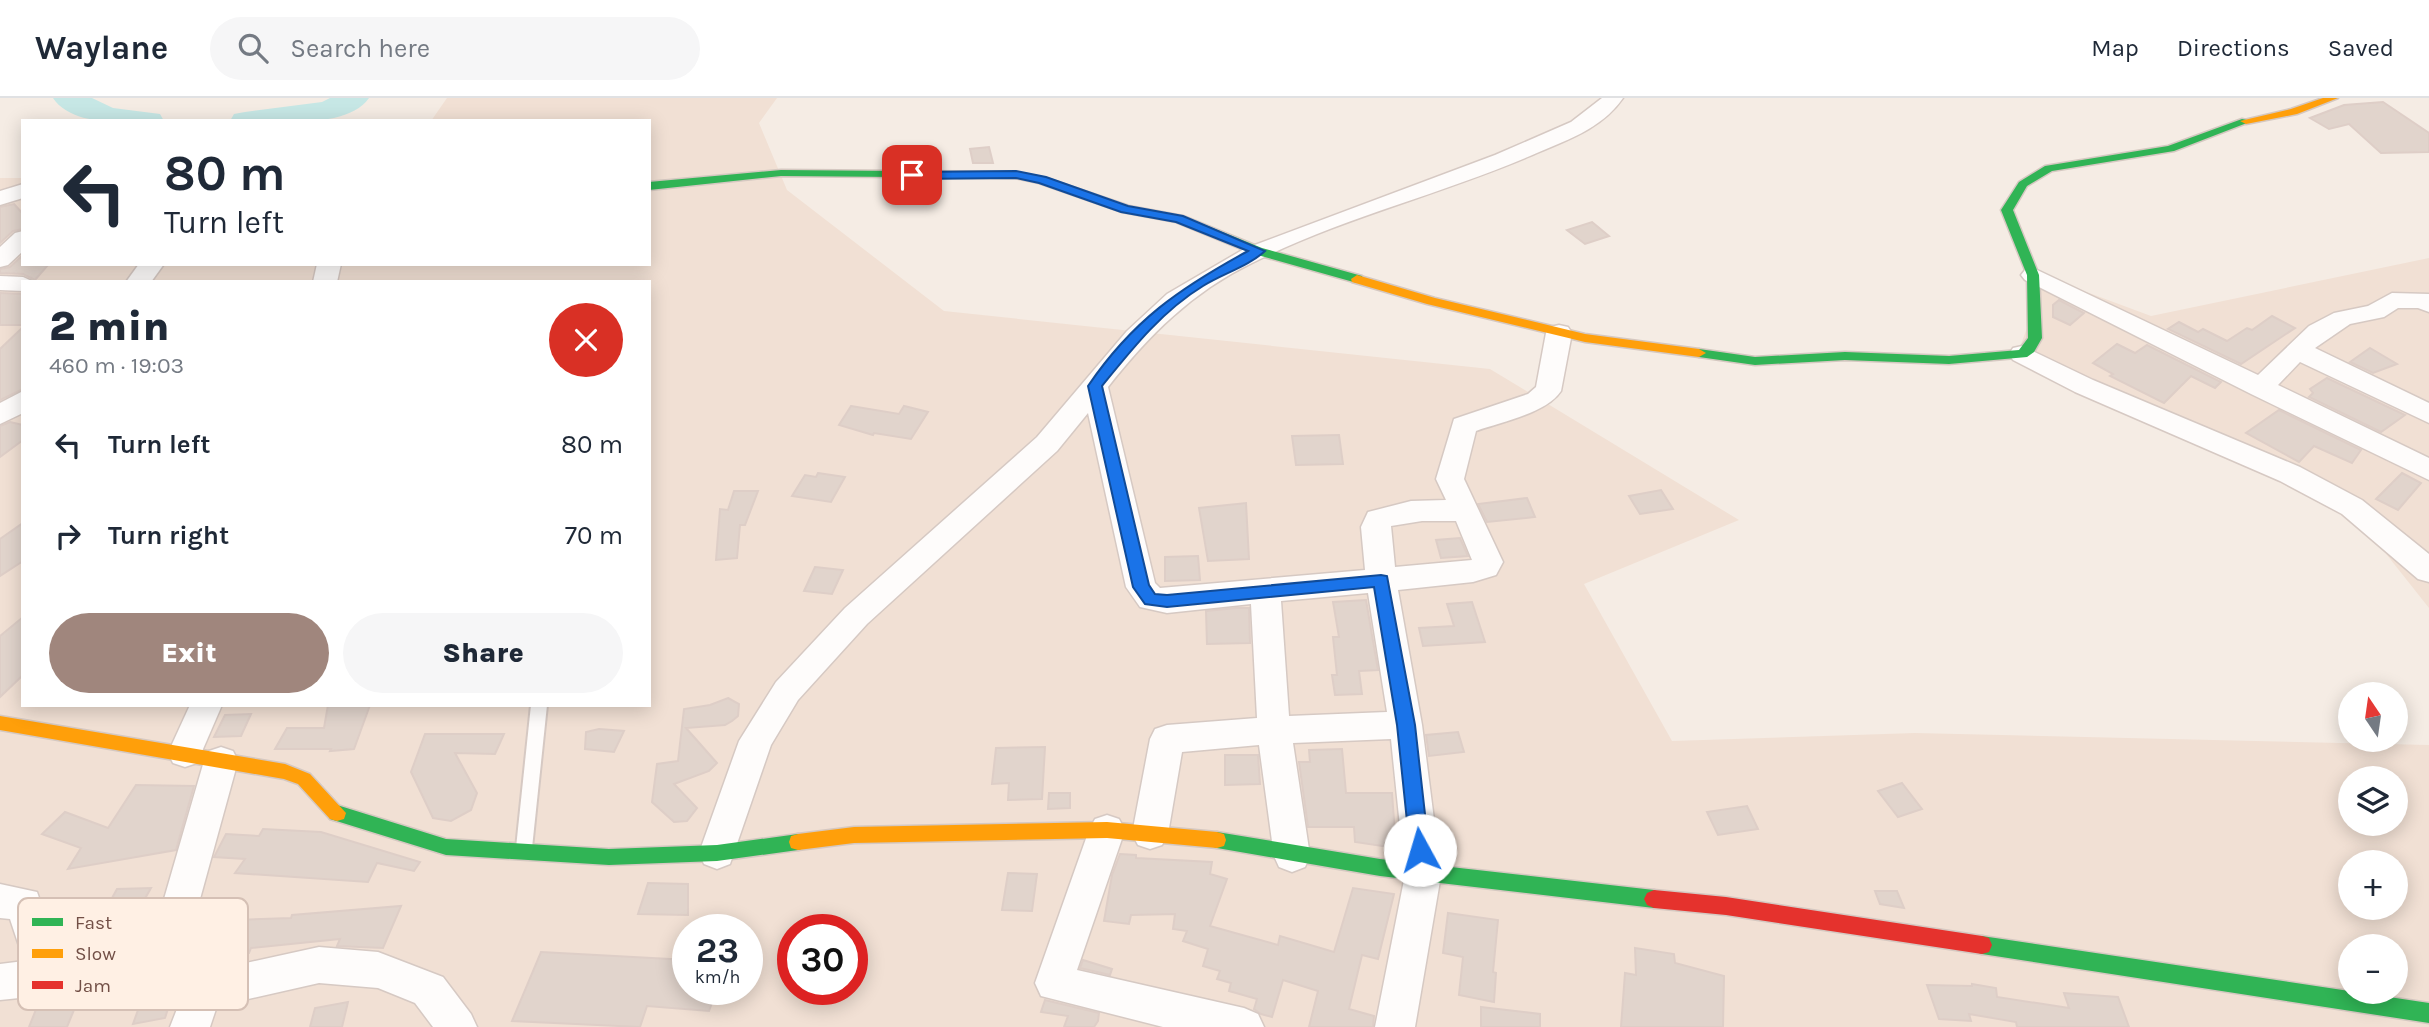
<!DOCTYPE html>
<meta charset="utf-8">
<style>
body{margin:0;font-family:Karla,sans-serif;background:#f6f6f7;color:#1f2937;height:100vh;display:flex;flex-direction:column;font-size:26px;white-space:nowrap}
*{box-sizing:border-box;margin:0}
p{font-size:23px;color:#747a83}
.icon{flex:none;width:38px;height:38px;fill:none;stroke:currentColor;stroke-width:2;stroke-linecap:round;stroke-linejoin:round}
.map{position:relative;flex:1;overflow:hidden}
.sheet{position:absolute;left:21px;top:182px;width:630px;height:427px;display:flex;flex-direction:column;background:#fff;border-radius:0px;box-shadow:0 4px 18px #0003}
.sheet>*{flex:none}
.hud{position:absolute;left:21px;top:21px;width:630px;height:147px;border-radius:0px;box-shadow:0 4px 18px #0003;background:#fff;color:#1f2937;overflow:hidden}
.needle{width:46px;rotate:347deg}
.fabs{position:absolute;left:2338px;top:584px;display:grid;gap:14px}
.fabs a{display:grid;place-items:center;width:70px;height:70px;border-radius:50%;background:#fff;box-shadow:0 4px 18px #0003;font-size:35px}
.speed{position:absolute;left:672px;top:816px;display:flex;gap:14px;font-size:35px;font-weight:700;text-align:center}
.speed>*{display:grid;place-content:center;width:91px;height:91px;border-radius:50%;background:#fff;box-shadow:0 4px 18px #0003;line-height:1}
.speed small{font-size:18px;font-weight:400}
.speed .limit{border:10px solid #d22;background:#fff;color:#111}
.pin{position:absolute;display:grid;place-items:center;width:60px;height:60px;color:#fff;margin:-30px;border-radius:14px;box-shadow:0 4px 10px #0006}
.me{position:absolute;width:77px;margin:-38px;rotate:354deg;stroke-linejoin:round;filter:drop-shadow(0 0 5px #0008)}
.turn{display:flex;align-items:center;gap:24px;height:147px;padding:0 28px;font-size:32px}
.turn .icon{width:91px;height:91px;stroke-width:2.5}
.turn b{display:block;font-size:49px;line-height:60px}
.round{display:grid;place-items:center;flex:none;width:74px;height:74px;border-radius:37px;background:#f6f6f7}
.summary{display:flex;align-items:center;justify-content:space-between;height:119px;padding:0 28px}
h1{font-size:42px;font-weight:800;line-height:52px}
.button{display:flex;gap:14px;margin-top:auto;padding:14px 28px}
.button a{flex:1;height:80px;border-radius:42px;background:#a0867d;color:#fff;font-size:28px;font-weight:800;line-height:80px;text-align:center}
.button a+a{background:#f6f6f7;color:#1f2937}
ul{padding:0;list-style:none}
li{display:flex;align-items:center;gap:21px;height:91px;padding:0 28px}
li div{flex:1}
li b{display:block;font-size:26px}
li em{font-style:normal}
header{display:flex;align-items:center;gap:42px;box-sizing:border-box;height:98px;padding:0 35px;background:#fff;border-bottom:2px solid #e0e1e3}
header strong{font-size:33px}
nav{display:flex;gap:38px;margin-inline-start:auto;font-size:24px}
.search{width:490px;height:63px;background:#f6f6f7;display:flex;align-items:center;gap:18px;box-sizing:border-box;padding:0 24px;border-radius:38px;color:#747a83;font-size:26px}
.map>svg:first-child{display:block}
.residential{fill:#f1e0d4;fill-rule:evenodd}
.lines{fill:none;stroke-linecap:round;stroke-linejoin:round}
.river{fill:#c6e7e5;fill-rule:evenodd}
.building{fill:#e1d4cc;stroke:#decec7;stroke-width:2}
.lane-casing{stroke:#d6c9c3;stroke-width:4}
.street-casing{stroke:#d6c9c3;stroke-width:3}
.fast-casing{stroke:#d5c8c1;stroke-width:3}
.slow-casing{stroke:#d5c8c1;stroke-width:3}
.jam-casing{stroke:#d5c8c1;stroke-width:3}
.lane{fill:#fefcfb;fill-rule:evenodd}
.street{fill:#fefcfb;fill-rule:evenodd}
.fast{fill:#30b455;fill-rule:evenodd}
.slow{fill:#ff9f0a;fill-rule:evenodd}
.jam{fill:#e5322d;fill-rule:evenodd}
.route{fill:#1a73e8;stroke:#114b97;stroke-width:2}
.key{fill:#fff0e4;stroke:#d5c0b5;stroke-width:2}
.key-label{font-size:19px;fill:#724f46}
</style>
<header>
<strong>Waylane</strong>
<div class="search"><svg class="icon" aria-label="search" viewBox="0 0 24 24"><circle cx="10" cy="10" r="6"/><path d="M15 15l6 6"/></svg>Search here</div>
<nav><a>Map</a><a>Directions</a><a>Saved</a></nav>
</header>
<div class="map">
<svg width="2429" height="929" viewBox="0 0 2429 929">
<rect width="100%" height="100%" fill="#f5ece4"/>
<g class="residential">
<path d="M447,0H777L759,25L787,92L944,213L1490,271L1739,422L1584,486L1672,643L1915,635L2429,647V929H0V80H23V166H649V23H431ZM23,184H649V607H23ZM2350,681H2396V726H2350ZM2350,765H2396V810H2350ZM688,831H747V891H688ZM793,831H852V891H793ZM2350,849H2396V894H2350Z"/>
<path d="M2429,160V510L2360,423L2017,257L2046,179L2151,218Z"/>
</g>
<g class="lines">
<g class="river">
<path d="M53,0H92L113,10L160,16L164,23C131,23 74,31 53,0Z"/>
<path d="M330,0H369C346,33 266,23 230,23L234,16L245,14L322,4Z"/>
</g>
</g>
<g class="building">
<path d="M2383,4L2429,35V54L2381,55L2349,26L2329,31L2310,20L2344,7Z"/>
<path d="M989,49L993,65H973L970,51Z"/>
<path d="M14,106L23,116V131L13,133L0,145V109Z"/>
<path d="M1592,124L1609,138L1585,146L1567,132Z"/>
<path d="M23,157V167H48L35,182L23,176L0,175V171L10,169Z"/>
<path d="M0,195L23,196V227H0Z"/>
<path d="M2059,202L2084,215L2070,227L2053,219V207Z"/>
<path d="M2272,218L2295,230L2241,266L2168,231L2179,224L2198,234L2203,231L2227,243L2247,230L2252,232Z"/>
<path d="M23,229V291L0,302V251Z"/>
<path d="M2117,246L2135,255L2147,247L2221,284L2215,290L2191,278L2164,305L2110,278L2113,276L2093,265Z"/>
<path d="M2370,250L2397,266L2373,275L2350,264Z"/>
<path d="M2327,280L2405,317L2381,334L2309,299L2313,295L2310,291Z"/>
<path d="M851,308L899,316L904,308L928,314L911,341L874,335L873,337L839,327Z"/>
<path d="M2279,312L2291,318L2361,352L2352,365L2314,348L2299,364L2246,335Z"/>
<path d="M10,324L23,327V342L0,359V328Z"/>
<path d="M1339,337L1343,366L1296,367L1292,338Z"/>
<path d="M818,375L845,379L831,404L792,398L805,377L816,379Z"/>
<path d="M2402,375L2421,385L2398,412L2376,401Z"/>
<path d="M1661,392L1673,411L1640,416L1629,398Z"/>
<path d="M734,393H758L745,427H740L737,460L716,462L720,411L728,412Z"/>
<path d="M1527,400L1535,419L1487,424L1478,406Z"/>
<path d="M1246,405L1249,461L1208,463L1199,410Z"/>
<path d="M23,425V463L0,478V441Z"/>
<path d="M1460,440L1468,458L1441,460L1436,442Z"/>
<path d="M1198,458L1200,482L1165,483V459Z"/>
<path d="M815,469L843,472L832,496L804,493Z"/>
<path d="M1366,502L1378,572L1359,573L1362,596L1335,597L1332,577H1337L1333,539H1339L1333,504Z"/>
<path d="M1472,504L1485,544L1423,548L1419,530L1454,528L1447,506Z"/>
<path d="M1236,510H1249L1250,545L1207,546L1206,513Z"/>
<path d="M23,519V577L0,599V538Z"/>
<path d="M728,600L739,606L738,618L732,623L725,627L686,630L717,665L709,673L674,686L697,710L687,723L674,724L652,704L657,666L678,663L684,611L710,607Z"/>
<path d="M328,607H370L354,651L330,653L331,651H275L287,630H324Z"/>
<path d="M251,616L241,638L214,639L225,617Z"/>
<path d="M599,631L624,633L614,654L585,651L586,634Z"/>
<path d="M1458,634L1464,654L1429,658L1426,637Z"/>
<path d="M425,636H504L495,656L455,655L477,695L471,712L451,723L433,720L411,674Z"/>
<path d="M1045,649L1042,701L1008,702L1009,685L992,686L996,650Z"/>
<path d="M1342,651L1346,695H1392L1396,750L1355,744L1354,729H1308L1299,664H1310L1309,652Z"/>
<path d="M1225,657H1258L1260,686L1225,687Z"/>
<path d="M1902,685L1922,711L1898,719L1878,693Z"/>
<path d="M136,687L194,688L176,752L68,771L81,750L42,736L65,714L108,730Z"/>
<path d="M1049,695H1070V710L1048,711Z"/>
<path d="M1747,708L1758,731L1718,737L1707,714Z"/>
<path d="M263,731L321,734L420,764L414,773L377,765L368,784L235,775L245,761L214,759L226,736L259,738Z"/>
<path d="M1120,756L1136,757V760L1212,764L1210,776L1227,781L1210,828L1278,847L1280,838L1334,854L1353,790L1394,796L1378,861L1362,857L1349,911L1374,918L1373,929H1309L1318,893L1283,882L1272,919L1261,916L1254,911L1257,901L1229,893L1231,885L1217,881L1220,873L1203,868L1208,851L1183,843L1187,833L1173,831L1175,816L1131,817L1129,826L1104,823L1112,777Z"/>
<path d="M1008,775L1037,776L1032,813L1002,812Z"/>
<path d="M648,785L688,786V817L638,816Z"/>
<path d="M151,790L134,820L100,822L117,791Z"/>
<path d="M1875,793H1897L1904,810L1880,806Z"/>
<path d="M401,808L383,850L337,848L340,841L251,850L249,855L223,856L221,849L234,822L291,820L292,817Z"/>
<path d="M1448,815L1498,822L1493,874L1496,875L1494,904L1459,897L1463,859L1443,855Z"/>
<path d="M1635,850L1674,856L1675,865L1724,878L1723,929H1621L1625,875L1636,877Z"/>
<path d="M541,854L688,862V891H717L709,913L647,908L640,929L512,923Z"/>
<path d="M1083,862L1112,871L1110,877L1080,870Z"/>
<path d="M1972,886L1996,890L1997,899L2069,910L2064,895L2118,899L2129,929H2017L2016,924L1969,916L1971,923L1939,921L1927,887L1972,888Z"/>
<path d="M174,892L165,920L133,926L143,898Z"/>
<path d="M78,902L67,929H29L37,909Z"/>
<path d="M1045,902L1099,915L1098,923L1094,929H1064L1068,918L1041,914Z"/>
<path d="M348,904L342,929H310L315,910Z"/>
<path d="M1481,909L1540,916V929H1481Z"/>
</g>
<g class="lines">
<g class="lane-casing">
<path id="lane" d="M531,607H547L532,750L530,755L524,757L518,755L516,750Z"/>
</g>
<g class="street-casing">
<g id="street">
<path d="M1602,0H1623C1601,32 1564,43 1530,58C1439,97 1341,120 1252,165C1192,194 1149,237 1108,289L1155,485L1160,490L1365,472L1361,429L1368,414L1411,403L1446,402L1436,381L1454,321L1528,296L1536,289L1546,235L1550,229L1559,227L1568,229L1572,235L1561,293C1547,315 1501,324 1476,333L1464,381L1503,464L1496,477L1473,484L1398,492L1422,627L1441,777L1415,929H1375L1405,777L1391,641L1293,645L1310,758L1305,769L1292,774L1279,769L1274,758L1259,647L1182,654L1168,736L1162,747L1150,751L1138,747L1132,736L1150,641L1155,631L1167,627L1257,620L1251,506L1167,515L1140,509L1126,489L1088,315L1057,353L867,526L798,602L771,647L730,766L717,771L704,766L699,755L739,643L776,584L845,510L1037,339L1127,233L1167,196L1244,151L1495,57L1571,24ZM1422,423H1456L1472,462L1395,469L1391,428ZM1368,495L1387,614L1289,618L1281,503Z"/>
<path d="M23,86V100L0,107V93Z"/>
<path d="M23,133V153L8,167L0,169V149L15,135Z"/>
<path d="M139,166H164L151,184H126Z"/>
<path d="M317,166H341L337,184H313Z"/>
<path d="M2033,170L2258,277L2309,228L2334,215L2368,208L2392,195L2429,196V214L2418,210H2398L2384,219L2350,226L2315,250L2429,305V325L2300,264L2278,287L2429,360V382L2251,296L2025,182L2021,177L2025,172Z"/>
<path d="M0,178L23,179L34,184H23V193L0,192Z"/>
<path d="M2022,248L2093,282L2300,369L2362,402L2429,456V484L2418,481L2342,416L2280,383L2075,294L2013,262L2009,256L2013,250Z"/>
<path d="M23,293V315L0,326V305Z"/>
<path d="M190,607H222L197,665L185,669L173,665L168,655Z"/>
<path d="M221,649L233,653L238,663L200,801L223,863V870L319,849L378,854L443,879L471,916L477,929H433L415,905L378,890L319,885L217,908L210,929H170L184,893V883L0,902V866L24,863L10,821L0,820V786L37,794L60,860L180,848L164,801L204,663L209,653Z"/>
<path d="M1107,717L1119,721L1125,732L1077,872L1244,910L1258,916L1264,929H1163L1041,898L1035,885L1089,732L1095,721Z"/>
</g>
</g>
<g class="fast-casing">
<g id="fast">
<path d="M2242,21L2252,23L2174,53L2052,73L2027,88L2013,112L2039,177L2042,240L2034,254L2027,259L1949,266L1845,262L1755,267L1699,259L1692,255L1699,251L1755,259L1845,254L1949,258L2019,252L2028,240L2027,177L2001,112L2019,84L2045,68L2168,48Z"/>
<path d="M781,72L1015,74L1046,80L1129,108L1183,118L1262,150L1362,178L1363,181L1357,185L1254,156L1176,124L1122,114L1039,85L1015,80L781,78L649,92V84Z"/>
<path d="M337,707L446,741L609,751L717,747L798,736L805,738L807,744L805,750L798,752L717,763L609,767L446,757L330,721L328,715L330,709Z"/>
<path d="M1217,734L1380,761L1654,792L1661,795L1664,801L1661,807L1654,810L1380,778L1217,750L1210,748L1208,742L1210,736Z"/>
<path d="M1982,838L2429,905V925L1982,856L1975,854L1972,847L1975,840Z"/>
</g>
</g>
<g class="slow-casing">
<g id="slow">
<path d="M2323,0H2338L2297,16L2246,26L2240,23L2291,11Z"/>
<path d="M1357,177L1435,200L1585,236L1699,251L1706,255L1699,259L1585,244L1427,206L1352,184L1351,181Z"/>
<path d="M0,618L285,666L310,676L346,715L344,721L337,723L330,721L298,686L284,681L0,632Z"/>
<path d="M1107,724L1217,734L1224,736L1226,742L1224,748L1217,750L1107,740L854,745L798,752L791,750L789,744L791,738L798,736L854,729Z"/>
</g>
</g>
<g class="jam-casing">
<path id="jam" d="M1654,792L1726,799L1982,838L1989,840L1992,847L1989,854L1982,856L1726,817L1654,810L1647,807L1644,801L1647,795Z"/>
</g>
<use href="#lane" class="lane"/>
<use href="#street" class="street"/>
<use href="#fast" class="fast"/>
<use href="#slow" class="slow"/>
<use href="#jam" class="jam"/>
</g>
<path class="route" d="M1016,73L1046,79L1128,108L1183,118L1265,153C1249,168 1222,176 1203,188C1162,213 1132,251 1102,288L1149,487L1155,496L1167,497L1381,477L1387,478L1415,627L1429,752L1427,758L1420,760L1413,758L1410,752L1397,627L1374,489L1167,509L1145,506L1133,489L1088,288C1133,222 1180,190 1248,153L1176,124L1121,114L1039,85L1016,80L912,81L906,77L912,74Z"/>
<rect x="18" y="800" width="230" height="112" rx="10" class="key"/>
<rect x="32" y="820" width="31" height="8" fill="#30b455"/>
<rect x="32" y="851" width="31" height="9" fill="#ff9f0a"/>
<rect x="32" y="883" width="31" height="8" fill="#e5322d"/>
<g class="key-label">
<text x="75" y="831">Fast</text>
<text x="75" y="862">Slow</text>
<text x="75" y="894">Jam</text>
</g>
</svg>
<div class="fabs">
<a><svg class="needle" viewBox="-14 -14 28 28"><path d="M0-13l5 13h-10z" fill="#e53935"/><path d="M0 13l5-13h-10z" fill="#747a83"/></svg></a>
<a><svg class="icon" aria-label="layers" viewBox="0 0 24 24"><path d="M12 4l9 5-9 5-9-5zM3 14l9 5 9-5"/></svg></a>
<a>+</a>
<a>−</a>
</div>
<div class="speed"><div>23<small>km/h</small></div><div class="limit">30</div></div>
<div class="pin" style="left:912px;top:77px;background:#d93025"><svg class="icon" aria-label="arrive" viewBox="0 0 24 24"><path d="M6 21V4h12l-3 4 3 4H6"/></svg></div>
<svg class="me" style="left:1420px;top:752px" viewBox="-20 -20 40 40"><circle r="19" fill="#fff"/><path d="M0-13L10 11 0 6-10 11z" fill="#1a73e8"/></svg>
<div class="hud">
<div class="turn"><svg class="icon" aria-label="left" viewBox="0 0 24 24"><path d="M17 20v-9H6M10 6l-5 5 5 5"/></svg><div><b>80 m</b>Turn left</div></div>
</div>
<section class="sheet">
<div class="summary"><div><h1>2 min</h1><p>460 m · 19:03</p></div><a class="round" style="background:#d93025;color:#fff"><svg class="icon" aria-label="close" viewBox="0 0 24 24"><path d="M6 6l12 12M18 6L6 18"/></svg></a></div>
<ul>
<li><svg class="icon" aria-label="left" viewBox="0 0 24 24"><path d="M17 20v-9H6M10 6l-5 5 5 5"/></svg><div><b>Turn left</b></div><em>80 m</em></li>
<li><svg class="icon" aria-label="right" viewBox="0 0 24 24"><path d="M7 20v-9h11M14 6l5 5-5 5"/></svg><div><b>Turn right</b></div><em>70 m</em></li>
</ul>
<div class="button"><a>Exit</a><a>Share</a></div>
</section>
</div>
